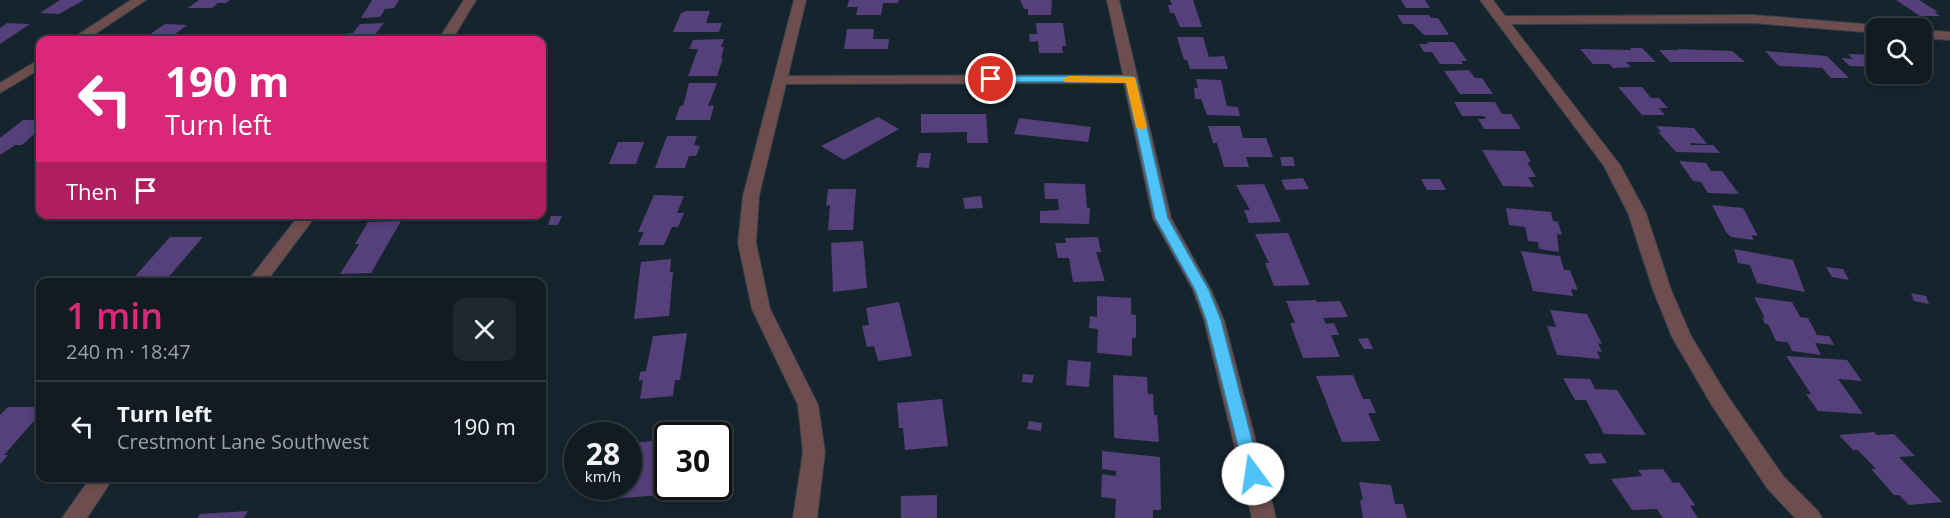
<!DOCTYPE html>
<meta charset="utf-8">
<style>
body{margin:0;font-family:"Open Sans",sans-serif;background:#1e282f;color:#f1f3f6;height:100vh;display:flex;flex-direction:column;font-size:22px;white-space:nowrap}
*{box-sizing:border-box;margin:0}
p{font-size:20px;color:#9ca1a5}
.icon{flex:none;width:33px;height:33px;fill:none;stroke:currentColor;stroke-width:2;stroke-linecap:round;stroke-linejoin:round}
.map{position:relative;flex:1;overflow:hidden}
.panel{position:absolute;left:36px;top:278px;width:510px;height:204px;display:flex;flex-direction:column;background:#101b22;border-radius:12px;box-shadow:0 3px 9px #0003,0 0 0 2px #303940}
.panel>*{flex:none}
.hud{position:absolute;left:36px;top:36px;width:510px;height:183px;border-radius:12px;box-shadow:0 3px 9px #0003,0 0 0 2px #303940;background:#db2777;color:#fff;overflow:hidden}
.tools{position:absolute;left:1866px;top:18px;display:grid;gap:12px}
.tools a{display:grid;place-items:center;width:66px;height:66px;border-radius:12px;background:#101b22;box-shadow:0 3px 9px #0003,0 0 0 2px #303940;font-size:30px}
.speed{position:absolute;left:564px;top:422px;display:flex;gap:12px;font-size:30px;font-weight:700;text-align:center}
.speed>*{display:grid;place-content:center;width:78px;height:78px;border-radius:50%;background:#101b22;box-shadow:0 3px 9px #0003,0 0 0 2px #303940;line-height:1}
.speed small{font-size:15px;font-weight:400}
.speed .limit{border:3px solid #111;border-radius:9px;background:#fff;color:#111}
.pin{position:absolute;display:grid;place-items:center;width:51px;height:51px;color:#fff;margin:-26px;border:3px solid #fff;border-radius:50%;box-shadow:0 2px 6px #0007}
.me{position:absolute;width:66px;margin:-33px;rotate:346deg;stroke-linejoin:round;filter:drop-shadow(0 0 4px #0008)}
.turn{display:flex;align-items:center;gap:21px;height:126px;padding:0 30px;font-size:27px}
.turn .icon{width:78px;height:78px;stroke-width:2.5}
.turn b{display:block;font-size:42px;line-height:51px}
.then{display:flex;align-items:center;height:57px;padding:0 30px;background:#0003;gap:12px;font-size:22px}
.round{display:grid;place-items:center;flex:none;width:63px;height:63px;border-radius:12px;background:#1e282f}
.head{display:flex;align-items:center;justify-content:space-between;height:102px;padding:0 30px}
h1{font-size:36px;font-weight:600;line-height:45px;color:#db2777}
ul{padding:0;list-style:none}
li{display:flex;align-items:center;gap:18px;height:90px;padding:0 30px;border-top:2px solid #303940}
li div{flex:1}
li b{display:block;font-size:22px}
li em{font-style:normal}
.map>svg:first-child{display:block}
.building{fill:#55407b}
.lines{fill:none;stroke-linecap:round;stroke-linejoin:round}
.minor-casing{stroke:#33404a;stroke-width:2}
.minor{fill:#6d4d4d;fill-rule:evenodd}
.route{fill:#4fc3f7;stroke:#337fa1;stroke-width:1.5}
.slow{fill:#f59e0b}
</style>
<div class="map">
<svg width="1950" height="518" viewBox="0 0 1950 518">
<rect width="100%" height="100%" fill="#16242e"/>
<g class="building">
<path d="M60,0H84L59,14L40,13Z"/>
<path d="M199,0H230L226,3H218L212,8H188Z"/>
<path d="M372,0H399L394,8L385,9L380,17L361,18Z"/>
<path d="M849,0H899L898,3H883L881,15H856L858,7H847Z"/>
<path d="M1020,0H1052L1051,15H1028V9H1024Z"/>
<path d="M1170,0H1193L1202,27H1180L1174,13H1170L1168,5H1172Z"/>
<path d="M1401,0H1425L1430,8H1406Z"/>
<path d="M1896,0H1919L1938,12H1934L1940,16H1920Z"/>
<path d="M686,11H710L706,23H722L719,32H673L681,13Z"/>
<path d="M1397,15H1429L1431,18H1438L1449,35H1424L1413,24H1403Z"/>
<path d="M7,23L30,24L0,44V28Z"/>
<path d="M384,23L371,40H338L344,34L353,33L360,24Z"/>
<path d="M1036,23H1063L1066,46H1062L1063,53H1039L1038,41L1030,42L1029,34H1037Z"/>
<path d="M165,24L187,25L167,40H137L146,37Z"/>
<path d="M847,29H874L873,39H889L888,49H844Z"/>
<path d="M1177,37H1203L1209,57L1224,56L1228,69H1190L1187,60H1184Z"/>
<path d="M724,39L721,47H724L721,58H723L717,76H688L698,49H689L693,40Z"/>
<path d="M1427,42H1454L1467,61H1461L1463,64H1440L1432,52H1424L1419,44H1428Z"/>
<path d="M1630,48H1642L1656,62H1626L1631,67L1613,68L1609,64H1593L1580,49L1631,50Z"/>
<path d="M1677,49L1732,51L1745,62H1670L1659,50H1679Z"/>
<path d="M1765,51L1827,56L1849,78H1831L1822,68L1779,66Z"/>
<path d="M1848,54L1876,55V67L1850,66L1841,58L1853,59Z"/>
<path d="M1469,70L1475,78H1482L1493,94H1460L1444,71Z"/>
<path d="M1196,79L1221,80L1227,106L1238,107L1240,116L1207,115L1201,99H1195L1194,88H1198Z"/>
<path d="M689,83H717L708,106H714L710,120H675L680,106H683Z"/>
<path d="M1618,87H1642L1651,98H1659L1668,108H1659L1665,115H1642Z"/>
<path d="M1454,102H1495L1502,114H1511L1521,129H1484L1478,119H1486L1484,116H1462Z"/>
<path d="M921,114H986L988,143H967V132L921,133Z"/>
<path d="M40,117V129L22,145H15L0,155V138L23,120H36Z"/>
<path d="M878,117L899,129L844,160L821,146Z"/>
<path d="M1019,118L1091,127L1088,142L1014,134Z"/>
<path d="M1208,126H1240L1243,138H1266L1273,157H1246L1249,167H1224L1217,143H1213Z"/>
<path d="M1656,126L1694,128L1707,144L1690,143L1691,145H1713L1720,153L1676,152L1658,132H1661Z"/>
<path d="M667,136H697L694,145L700,146L696,156H689L685,168H655Z"/>
<path d="M618,142H644L636,164H609Z"/>
<path d="M1482,150L1525,151L1531,162H1527L1536,177H1528L1534,187L1503,186Z"/>
<path d="M919,153H931L929,168L916,167Z"/>
<path d="M1280,157H1293L1295,166H1282Z"/>
<path d="M1679,161L1706,163L1711,171H1722L1739,194L1708,193L1701,182L1693,181Z"/>
<path d="M1303,178L1309,189L1286,190L1281,180Z"/>
<path d="M1421,179H1440L1446,190H1427Z"/>
<path d="M1044,183L1085,184L1087,208H1090L1089,224L1040,223V211L1059,210L1058,199H1045Z"/>
<path d="M1264,184L1281,222L1249,223L1244,210H1250L1236,185Z"/>
<path d="M828,189H856L853,230H828L830,205L826,206Z"/>
<path d="M654,195L684,196L677,213H684L678,227H672L664,245H638L644,232H638Z"/>
<path d="M981,196L983,208L965,209L963,198Z"/>
<path d="M1712,205L1743,208L1758,236L1751,235L1754,240L1731,237L1726,232Z"/>
<path d="M1506,208L1551,212L1553,221L1558,222L1562,235L1557,234L1559,252L1539,249L1538,242L1528,241L1525,227L1509,225Z"/>
<path d="M551,216H562L558,225H548Z"/>
<path d="M401,221L371,273L340,274L359,244H355L368,222Z"/>
<path d="M1288,233L1310,285L1274,286L1265,263H1269L1255,234Z"/>
<path d="M170,237H203L166,280L130,282Z"/>
<path d="M1098,237L1101,252H1096L1105,281L1073,282L1069,258H1058L1055,243H1066L1065,238Z"/>
<path d="M863,241L867,288L833,292L831,243Z"/>
<path d="M1734,249L1793,260L1805,292L1757,283L1750,265L1738,263Z"/>
<path d="M1521,251L1560,256L1564,270H1570L1577,288V290L1571,289L1573,296L1533,291Z"/>
<path d="M671,259L670,272H673L669,316L634,319L641,262Z"/>
<path d="M1826,267L1843,269L1849,280L1832,277Z"/>
<path d="M1911,293L1926,296L1929,304L1914,301Z"/>
<path d="M1097,296L1131,298V314L1136,315V338H1132V356L1097,353L1098,329L1089,328L1090,316L1097,317Z"/>
<path d="M1754,297L1792,302L1800,317L1808,318L1817,335L1829,336L1834,345L1815,343L1821,355L1792,351L1788,342L1776,341L1768,324H1765L1762,317L1765,318Z"/>
<path d="M1316,300L1317,302L1340,301L1348,317L1323,318L1326,324L1334,323L1339,335H1331L1340,357L1303,358L1290,323H1295L1286,301Z"/>
<path d="M899,302L912,356L878,361L874,346L867,347L862,326L869,325L866,308Z"/>
<path d="M1550,310L1587,314L1602,344L1598,343L1602,352L1597,351L1600,359L1557,355L1547,326L1556,327Z"/>
<path d="M687,333L680,380H675L673,396L640,399L643,380L639,381L640,372L646,371L653,336Z"/>
<path d="M1368,338L1373,349H1364L1358,339Z"/>
<path d="M1786,356L1847,360L1862,381L1838,379L1863,414L1818,411L1806,394H1811Z"/>
<path d="M1068,360L1091,362L1089,387L1066,385Z"/>
<path d="M1023,374L1034,375L1032,383L1022,382Z"/>
<path d="M1113,375L1147,377L1148,394H1153L1154,415H1157L1159,442L1114,438Z"/>
<path d="M1353,375L1363,399H1370L1376,413H1368L1380,441L1342,442L1316,376Z"/>
<path d="M1563,378L1590,379L1595,389L1617,390L1646,435L1604,434L1586,400H1575Z"/>
<path d="M942,399L948,446L905,450L903,428H899L897,403Z"/>
<path d="M8,407H40V418L33,422L4,455H8L0,464V415Z"/>
<path d="M1029,421L1042,423L1041,431L1027,429Z"/>
<path d="M1874,432L1877,435L1894,434L1915,456L1899,457L1942,502L1909,505L1899,495H1894L1871,469H1876L1858,450H1853L1839,435Z"/>
<path d="M667,440L665,450H668V465H663L661,474L665,473L661,495L622,498L625,486H628V443Z"/>
<path d="M1102,451L1160,457L1161,510H1153V518H1115L1116,499L1101,497L1102,474L1116,476V471L1102,469Z"/>
<path d="M1601,453L1607,463L1590,464L1584,454Z"/>
<path d="M1663,469L1673,483L1679,482L1695,505L1690,506L1698,518H1663L1657,509L1632,510L1611,479L1642,476L1638,470Z"/>
<path d="M249,477H290L287,483L245,484Z"/>
<path d="M1359,482L1391,485L1395,504H1403L1407,518H1363L1360,500H1363Z"/>
<path d="M937,495V518H901V496Z"/>
<path d="M248,511L244,518H197L200,514Z"/>
</g>
<g class="lines">
<g class="minor-casing">
<g id="minor">
<path d="M131,0H146L86,40H70Z"/>
<path d="M464,0H476L452,40H438Z"/>
<path d="M794,0H806L788,76L1123,75L1107,0H1119L1171,218L1211,290L1224,320L1276,518H1252L1204,320L1193,290L1153,218L1124,83L786,84L759,196L756,243L770,309L818,405L825,452L817,518H793L803,452L798,405L752,309L738,243L743,196Z"/>
<path d="M1480,0H1493L1505,16L1754,15L1876,25L1882,28H1876V33L1754,23L1511,24L1620,165L1646,213L1671,290L1691,336L1725,392L1783,476L1818,511L1822,518H1795L1767,488L1711,404L1672,337L1653,290L1628,213L1604,166Z"/>
<path d="M1922,30L1950,32V40L1922,38Z"/>
<path d="M40,59V69L0,93V83Z"/>
<path d="M300,214H317L266,282H247Z"/>
<path d="M91,477H114L87,518H62Z"/>
</g>
</g>
<use href="#minor" class="minor"/>
</g>
<path class="route" d="M991,76H1131L1136,79L1168,218L1209,290L1221,320L1261,474L1259,479L1253,481L1247,479L1245,474L1206,320L1195,290L1155,218L1126,82H987L985,79Z"/>
<path class="slow" d="M1069,76L1135,77L1147,127L1142,130L1136,127L1126,83L1065,82L1063,79Z"/>
</svg>
<div class="tools">
<a><svg class="icon" aria-label="search" viewBox="0 0 24 24"><circle cx="10" cy="10" r="6"/><path d="M15 15l6 6"/></svg></a>
</div>
<div class="speed"><div>28<small>km/h</small></div><div class="limit">30</div></div>
<div class="pin" style="left:991px;top:79px;background:#d93025"><svg class="icon" aria-label="arrive" viewBox="0 0 24 24"><path d="M6 21V4h12l-3 4 3 4H6"/></svg></div>
<svg class="me" style="left:1253px;top:474px" viewBox="-20 -20 40 40"><circle r="19" fill="#fff"/><path d="M0-13L10 11 0 6-10 11z" fill="#4fc3f7"/></svg>
<div class="hud">
<div class="turn"><svg class="icon" aria-label="left" viewBox="0 0 24 24"><path d="M17 20v-9H6M10 6l-5 5 5 5"/></svg><div><b>190 m</b>Turn left</div></div>
<div class="then">Then<svg class="icon" aria-label="arrive" viewBox="0 0 24 24"><path d="M6 21V4h12l-3 4 3 4H6"/></svg></div>
</div>
<section class="panel">
<div class="head"><div><h1>1 min</h1><p>240 m · 18:47</p></div><a class="round"><svg class="icon" aria-label="close" viewBox="0 0 24 24"><path d="M6 6l12 12M18 6L6 18"/></svg></a></div>
<ul>
<li><svg class="icon" aria-label="left" viewBox="0 0 24 24"><path d="M17 20v-9H6M10 6l-5 5 5 5"/></svg><div><b>Turn left</b><p>Crestmont Lane Southwest</p></div><em>190 m</em></li>
</ul>
</section>
</div>
